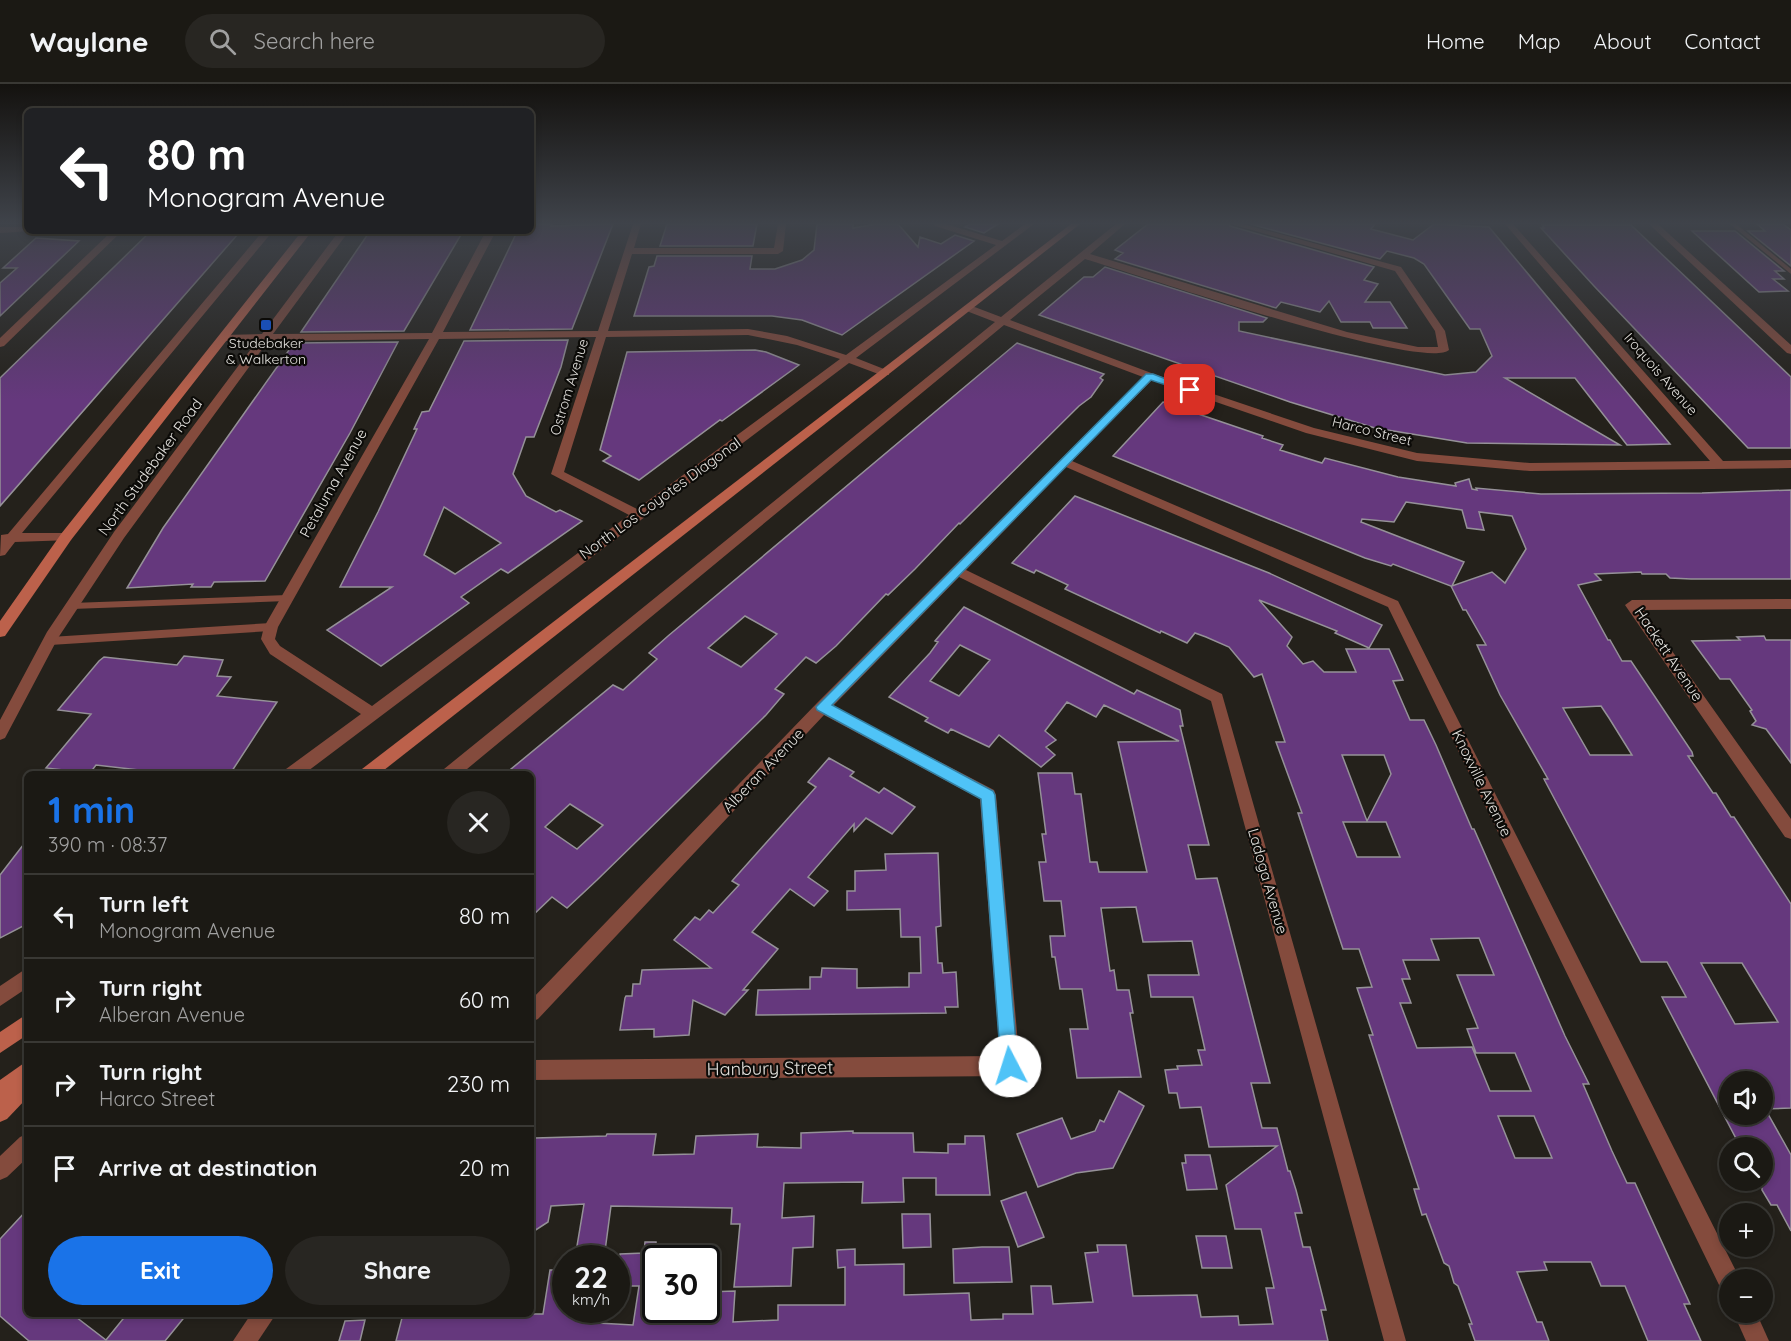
<!DOCTYPE html>
<meta charset="utf-8">
<style>
body{margin:0;font-family:Quicksand,sans-serif;background:#282622;color:#f1f3f6;height:100vh;display:flex;flex-direction:column;font-size:22px;white-space:nowrap}
*{box-sizing:border-box;margin:0}
p{font-size:20px;color:#a0a0a0}
.icon{flex:none;width:33px;height:33px;fill:none;stroke:currentColor;stroke-width:2;stroke-linecap:round;stroke-linejoin:round}
.map{position:relative;flex:1;overflow:hidden}
.drawer{position:absolute;left:24px;top:687px;width:510px;height:546px;display:flex;flex-direction:column;background:#1b1914;border-radius:9px;box-shadow:0 3px 9px #0003,0 0 0 2px #393834}
.drawer>*{flex:none}
.guide{position:absolute;left:24px;top:24px;width:510px;height:126px;border-radius:9px;box-shadow:0 3px 9px #0003,0 0 0 2px #393834;background:#202124;color:#fff;overflow:hidden}
.controls{position:absolute;left:1719px;top:987px;display:grid;gap:12px}
.controls a{display:grid;place-items:center;width:54px;height:54px;border-radius:50%;background:#1b1914;box-shadow:0 3px 9px #0003,0 0 0 2px #393834;font-size:30px}
.speed{position:absolute;left:552px;top:1161px;display:flex;gap:12px;font-size:30px;font-weight:700;text-align:center}
.speed>*{display:grid;place-content:center;width:78px;height:78px;border-radius:50%;background:#1b1914;box-shadow:0 3px 9px #0003,0 0 0 2px #393834;line-height:1}
.speed small{font-size:15px;font-weight:400}
.speed .limit{border:3px solid #111;border-radius:9px;background:#fff;color:#111}
.pin{position:absolute;display:grid;place-items:center;width:51px;height:51px;color:#fff;margin:-26px;border-radius:12px;box-shadow:0 3px 9px #0006}
.me{position:absolute;width:66px;margin:-33px;rotate:355deg;stroke-linejoin:round;filter:drop-shadow(0 0 4px #0008)}
.turn{display:flex;align-items:center;gap:21px;height:126px;padding:0 24px;font-size:27px}
.turn .icon{width:78px;height:78px;stroke-width:2.5}
.turn b{display:block;font-size:42px;line-height:51px}
.round{display:grid;place-items:center;flex:none;width:63px;height:63px;border-radius:32px;background:#282622}
.headline{display:flex;align-items:center;justify-content:space-between;height:102px;padding:0 24px}
h1{font-size:36px;font-weight:700;line-height:45px;color:#1a73e8}
.primary-button{display:flex;gap:12px;margin-top:auto;padding:12px 24px}
.primary-button a{flex:1;height:69px;border-radius:36px;background:#1a73e8;color:#fff;font-size:24px;font-weight:700;line-height:69px;text-align:center}
.primary-button a+a{background:#282622;color:#f1f3f6}
ul{padding:0;list-style:none}
li{display:flex;align-items:center;gap:18px;height:84px;padding:0 24px;border-top:2px solid #393834}
li div{flex:1}
li b{display:block;font-size:22px}
li em{font-style:normal}
header{display:flex;align-items:center;gap:36px;box-sizing:border-box;height:84px;padding:0 30px;background:#1b1914;border-bottom:2px solid #393834}
header strong{font-size:28px}
nav{display:flex;gap:33px;margin-inline-start:auto;font-size:21px}
.search{width:420px;height:54px;background:#282622;display:flex;align-items:center;gap:15px;box-sizing:border-box;padding:0 21px;border-radius:33px;color:#a0a0a0;font-size:22px}
.map>svg:first-child{display:block}
.building{fill:#65387d;stroke:#959198;stroke-width:1.5;fill-rule:evenodd}
.lines{fill:none;stroke-linecap:round;stroke-linejoin:round}
.service{fill:#844b3d;fill-rule:evenodd}
.minor{fill:#844b3d;fill-rule:evenodd}
.secondary{fill:#bc614b;fill-rule:evenodd}
.route{fill:#4fc3f7;stroke:#337fa1;stroke-width:1.5}
.transit-dot{fill:#1a4fb4;stroke:#0c0b08;stroke-width:2}
.labels{text-anchor:middle;dominant-baseline:central;stroke-width:4.5;stroke-linejoin:round;paint-order:stroke}
.far-poi-label{font-size:14px;fill:#e4e2de;stroke:#0c0b08}
.far-street-label{font-size:14px;fill:#e4e2de;stroke:#0c0b08}
.street-label{font-size:15px;fill:#e4e2de;stroke:#0c0b08}
.near-street-label{font-size:18px;fill:#e4e2de;stroke:#0c0b08}
</style>
<header>
<strong>Waylane</strong>
<div class="search"><svg class="icon" aria-label="search" viewBox="0 0 24 24"><circle cx="10" cy="10" r="6"/><path d="M15 15l6 6"/></svg>Search here</div>
<nav><a>Home</a><a>Map</a><a>About</a><a>Contact</a></nav>
</header>
<div class="map">
<svg width="1791" height="1257" viewBox="0 0 1791 1257">
<rect width="100%" height="100%" fill="#24211b"/>
<g class="building">
<path d="M531,140H552L551,142L613,140L572,245L470,246L515,152L519,149H531Z"/>
<path d="M667,140H757L753,162H660Z"/>
<path d="M817,140H853V144L877,140H898L918,163L920,153L941,160L955,151L974,157L842,251L802,236L772,232H634L649,183L654,182L657,172H752L750,185H775L802,176L814,166Z"/>
<path d="M970,140H998L984,149L965,143Z"/>
<path d="M1148,140H1229L1230,142L1374,183L1364,196L1378,200L1365,218H1390L1407,244H1373L1370,238H1341L1329,217L1320,228L1281,218L1276,224L1115,175L1123,169L1115,166Z"/>
<path d="M1250,140H1375L1371,145L1413,156L1434,140L1489,143L1670,360L1627,361L1575,294H1505L1620,361L1467,359L1375,344L1290,318L1039,231L1084,193H1093L1105,183L1267,234L1263,238H1239V247L1445,291L1476,288L1492,272L1480,245H1470L1424,180L1414,174L1387,167L1380,175Z"/>
<path d="M1757,140H1783L1791,146V182L1748,147H1765Z"/>
<path d="M1542,141H1631L1791,293V364H1748L1594,202L1541,144H1544Z"/>
<path d="M151,147H208L205,150H238L0,422V294Z"/>
<path d="M1692,147H1735L1784,187H1775L1784,195H1773L1788,207L1759,208Z"/>
<path d="M404,148L462,149L404,247L301,248L368,150H402Z"/>
<path d="M36,154L79,157L0,232V199L17,184H3Z"/>
<path d="M568,256L561,283L534,353H526L513,390L526,412L556,428L560,426L582,437L508,489L501,485L461,513L469,519L381,582L327,546L392,503H340L378,428L417,345H414L422,328L429,327L464,257ZM444,423L501,459L455,490L424,471Z"/>
<path d="M398,258L350,349L265,497L214,498L211,503H191L193,500L127,504L163,444L294,259Z"/>
<path d="M1017,259L1104,290L1100,294L1103,296L1091,313L1079,322L960,440L959,439L915,485L888,511L886,510L836,562L816,579L806,573L775,605L784,610L766,631L597,796L567,824L552,813L531,833V690H505L613,601L623,606L657,575L649,569L668,552ZM745,532L777,550L741,583L708,564ZM570,720L603,741L577,765L545,743Z"/>
<path d="M755,266L766,268L799,281L722,337L720,336L639,396L603,377L611,372L600,366L627,268Z"/>
<path d="M1163,318L1263,352L1262,354L1283,361L1280,366L1322,379L1325,374L1398,393L1456,402L1455,399L1469,395L1472,405L1477,406L1476,404L1541,410L1702,409L1791,406V495H1691L1670,494L1666,490H1642L1641,488L1595,490L1601,496L1578,501L1608,556H1610L1622,577H1631L1692,668L1693,672H1688L1713,709H1716L1731,733H1734L1791,820V1024L1762,1025V995L1730,996V1030H1768L1791,1071V1147L1777,1121H1771L1762,1106V1064H1741L1662,913H1686L1667,878H1641L1545,697L1544,695H1548L1500,611L1477,561H1486L1466,526H1463L1451,502L1393,480L1391,482L1365,474L1113,372ZM1406,418L1462,426L1467,444L1484,446L1479,428L1512,432L1526,465L1505,499L1492,488L1452,502L1464,478L1361,438L1362,435L1394,438ZM1601,622L1609,634L1632,671H1590L1563,624ZM1701,879H1742L1778,938L1735,940Z"/>
<path d="M1075,412L1269,489L1382,541L1369,564L1335,549L1337,547L1259,516L1292,553L1287,562L1303,580L1313,577L1324,588H1356L1346,565H1389L1403,596L1393,597L1410,636H1424L1436,661L1472,745H1474L1565,952L1589,1000H1583L1612,1067L1627,1099H1635L1690,1220H1684L1701,1257H1648L1625,1202H1601L1591,1178H1544L1547,1186L1517,1188L1537,1238H1542L1549,1257H1475L1469,1240H1472L1458,1202L1454,1199L1449,1182L1444,1179L1426,1130L1422,1131L1414,1105H1419L1369,951H1373L1357,904L1372,903L1359,865H1343L1298,729H1302L1276,658H1285L1262,590L1254,593L1229,563L1206,553L1195,549L1187,559L1161,547L1160,549L1065,505L1068,501L1036,486L1034,489L1012,479ZM1342,671H1384L1391,690L1367,737ZM1343,738H1386L1400,773H1357ZM1479,854L1494,891H1457L1478,944L1467,945L1476,969H1515L1531,1007H1490L1472,963L1417,964L1400,919H1411L1402,895H1410L1403,876H1439L1431,855ZM1498,1032H1534L1552,1074H1515Z"/>
<path d="M964,523L1134,610L1137,606L1180,626L1183,642H1180L1209,761H1188L1196,795L1217,794L1270,999H1251L1262,1044H1277L1288,1087H1290L1296,1106L1302,1129H1295L1303,1163H1310L1326,1226H1321L1328,1257H396L403,1230H543L550,1186H566V1226H600L598,1239L633,1241L639,1202H616V1190L620,1170L644,1169L645,1158H656V1226H706V1208L735,1207L733,1238L778,1236V1221H845V1183L838,1184L837,1166L855,1165V1181L904,1180V1211L969,1209L971,1236L1003,1235V1230H1033L1031,1202H1051L1053,1220L1093,1218L1085,1169L1098,1168L1097,1161H1126L1133,1212L1197,1211L1201,1233L1238,1232L1239,1241L1273,1240L1266,1204H1274L1261,1145H1235L1226,1101L1277,1062L1209,1063L1201,1023L1180,1024L1177,1009H1169L1165,986L1178,985L1177,982L1202,981L1198,966H1205L1193,913H1151L1148,891H1199L1192,857L1143,858L1136,823L1101,824L1110,887L1114,886L1117,906H1129L1133,929H1130L1141,993L1077,994L1070,945H1088L1082,905H1060L1055,873H1052L1050,852H1065L1061,817H1044L1039,778H1046L1042,750H1046L1038,689H1072L1075,710H1081L1090,778H1097L1099,788H1147L1118,658L1179,657L1104,621L1096,633L1067,618L1045,647L1056,656L1046,663L1055,671L1041,683L999,651L989,663L951,645L948,649L925,637L928,634L889,613L930,569L938,558L935,557ZM960,561L990,576L959,612L930,597Z"/>
<path d="M1764,552L1766,556H1791V679L1766,645L1752,641L1756,637L1750,627L1752,626L1730,595H1720L1692,557L1740,556L1737,553Z"/>
<path d="M184,572L223,576L217,592L231,593L217,612L277,618L230,690H174L96,681L90,689L46,684L91,630L58,626L99,577L104,573L177,581Z"/>
<path d="M829,674L854,688L850,692L879,709L884,704L915,723L892,750L866,734L854,747V740L808,793L828,807L814,822L790,805L752,848L778,865L743,906H748L725,931L693,916L689,951L654,953V945L620,946L625,914L626,912H632L633,900H640L642,886L711,884L674,856L695,833L700,836L709,826L713,829L739,801L732,797L816,703L808,698Z"/>
<path d="M27,756V840L0,854V791Z"/>
<path d="M938,769L941,842L936,843L938,879H942L943,889L956,888L958,923H945L946,929L756,931L758,906L810,905V893H821L822,884L857,885V904L909,903V889H921L920,853H901L900,825L847,826V807H855V787L886,786L885,770Z"/>
<path d="M1119,1007L1144,1022L1113,1084L1076,1089L1038,1103L1017,1050L1062,1034L1071,1055L1095,1047L1100,1036L1104,1038Z"/>
<path d="M853,1047V1049H913L914,1068L948,1069V1060H965V1052H984L990,1111H936V1094H903L904,1118L862,1119L863,1098L784,1099L782,1134L814,1132L813,1163L793,1164L791,1202L734,1203L740,1140H731L732,1124L611,1122L605,1167L576,1168L584,1120L551,1122L548,1138L531,1149V1075L535,1054L606,1052L607,1050H656L653,1071L694,1070L696,1052L758,1050L757,1063L801,1064V1049Z"/>
<path d="M1185,1071H1210L1217,1105L1187,1106L1182,1079H1186Z"/>
<path d="M1026,1108L1044,1153L1018,1163L1001,1117Z"/>
<path d="M27,1126V1230H72L106,1256L127,1230H187L165,1257H29L0,1232V1155Z"/>
<path d="M902,1130H930L931,1163L903,1164Z"/>
<path d="M1196,1152H1226L1232,1184H1202Z"/>
<path d="M982,1163H1009L1012,1198L954,1199L953,1165Z"/>
<path d="M365,1236L360,1257H339L345,1237Z"/>
</g>
<g class="lines">
<g class="service">
<path d="M1730,140H1736L1791,185V190Z"/>
<path d="M287,511L292,514L287,517L72,525L67,522L72,519Z"/>
<path d="M271,539L276,543L271,547L50,561L45,557L50,553Z"/>
</g>
<g class="minor">
<path d="M633,140H641L634,164H774L778,140H786L783,167L778,170H632L608,247L748,245L787,252L846,271L996,161L935,142L934,140H946L1002,157L1025,140H1034L856,274L889,287V291H881L849,279L304,690H284L286,685L361,630L270,570L261,555L264,543L429,255L268,257L124,454L58,554L5,654L0,656V636L47,548L114,448L257,257H223L218,254L223,251L262,250L339,147H349L273,250L432,249L486,147H496L443,248L598,247ZM748,251L797,261L840,275L637,425L564,388L606,253ZM596,253L551,390L629,431L372,622L280,562L275,555L278,543L439,255Z"/>
<path d="M1116,140H1125L1090,170L1347,248L1418,263H1438L1435,247L1395,187L1231,140H1243L1401,183L1445,247L1449,266C1422,288 1133,189 1085,175L1010,236L1154,290L1314,344L1417,369L1530,379L1710,377L1505,140H1513L1723,377L1791,376V384L1530,387L1417,377L1306,349L1152,296L1072,377L1398,517L1738,1191L1740,1196H1730V1210L1722,1207L1388,523L1066,383L966,486L1222,610L1406,1257H1384L1211,617L959,493L833,622L994,706L996,711L1020,982L1017,989L1010,992L531,996V976L1000,972L980,715L824,631L538,935L531,938V916L817,619L1143,293L1004,241L461,690H442L444,685L995,238L964,226V222H972L1001,233Z"/>
<path d="M1649,140H1658L1791,261V270L1787,269Z"/>
<path d="M0,143H27V147H31L0,149Z"/>
<path d="M112,147H122L4,262L0,263V254Z"/>
<path d="M263,147H273L22,449H66L72,453L71,456L15,458L5,471L0,472L1,451L8,450Z"/>
<path d="M1791,515V525L1643,526L1791,735V755L1785,753L1625,521L1632,516Z"/>
<path d="M27,884V904L0,922V902Z"/>
<path d="M27,1050V1074L7,1093L0,1096V1072L20,1053Z"/>
<path d="M1733,1228H1756L1769,1257H1746Z"/>
<path d="M251,1230H276L258,1257H233Z"/>
</g>
<g class="secondary">
<path d="M1071,140H1080L379,690H360L362,685Z"/>
<path d="M302,147H312L71,456L5,552L0,553V537L61,450Z"/>
<path d="M27,930V951L0,969V948Z"/>
<path d="M27,977V1014L7,1035L0,1038V996Z"/>
</g>
</g>
<linearGradient id="sky" x2="0" y2="1"><stop stop-color="#14120f"/><stop offset="0.44" stop-color="#3f434a"/><stop offset="1" stop-color="#3f434a" stop-opacity="0"/></linearGradient>
<rect width="1791" height="316" fill="url(#sky)"/>
<path class="route" d="M1146,290H1153L1195,306L1190,309L1151,296L832,621L993,707L995,711L1018,982L1016,988L1010,991L1003,988L1001,982L981,715L817,626L816,623Z"/>
<rect class="transit-dot" x="260" y="235" width="12" height="12" rx="3"/>
<g class="labels">
<g class="far-poi-label">
<text x="266" y="259">Studebaker<tspan x="266" dy="16">&amp; Walkerton</tspan></text>
</g>
<g class="far-street-label">
<text transform="translate(1661 290) rotate(49)">Iroquois Avenue</text>
<text transform="translate(569 303) rotate(-73)">Ostrom Avenue</text>
<text transform="translate(1372 347) rotate(14)">Harco Street</text>
</g>
<g class="street-label">
<text transform="translate(150 383) rotate(-54)">North Studebaker Road</text>
<text transform="translate(333 399) rotate(-61)">Petaluma Avenue</text>
<text transform="translate(660 414) rotate(-36)">North Los Coyotes Diagonal</text>
<text transform="translate(1669 570) rotate(56)">Hackett Avenue</text>
<text transform="translate(763 686) rotate(-46)">Alberan Avenue</text>
<text transform="translate(1482 699) rotate(64)">Knoxville Avenue</text>
<text transform="translate(1268 797) rotate(74)">Ladoga Avenue</text>
</g>
<g class="near-street-label">
<text transform="translate(770 984) rotate(-1)">Hanbury Street</text>
</g>
</g>
</svg>
<div class="controls">
<a><svg class="icon" aria-label="sound" viewBox="0 0 24 24"><path d="M4 9h4l5-4v14l-5-4H4zM17 9q2 3 0 6"/></svg></a>
<a><svg class="icon" aria-label="search" viewBox="0 0 24 24"><circle cx="10" cy="10" r="6"/><path d="M15 15l6 6"/></svg></a>
<a>+</a>
<a>−</a>
</div>
<div class="speed"><div>22<small>km/h</small></div><div class="limit">30</div></div>
<div class="pin" style="left:1190px;top:306px;background:#d93025"><svg class="icon" aria-label="arrive" viewBox="0 0 24 24"><path d="M6 21V4h12l-3 4 3 4H6"/></svg></div>
<svg class="me" style="left:1010px;top:982px" viewBox="-20 -20 40 40"><circle r="19" fill="#fff"/><path d="M0-13L10 11 0 6-10 11z" fill="#4fc3f7"/></svg>
<div class="guide">
<div class="turn"><svg class="icon" aria-label="left" viewBox="0 0 24 24"><path d="M17 20v-9H6M10 6l-5 5 5 5"/></svg><div><b>80 m</b>Monogram Avenue</div></div>
</div>
<section class="drawer">
<div class="headline"><div><h1>1 min</h1><p>390 m · 08:37</p></div><a class="round"><svg class="icon" aria-label="close" viewBox="0 0 24 24"><path d="M6 6l12 12M18 6L6 18"/></svg></a></div>
<ul>
<li><svg class="icon" aria-label="left" viewBox="0 0 24 24"><path d="M17 20v-9H6M10 6l-5 5 5 5"/></svg><div><b>Turn left</b><p>Monogram Avenue</p></div><em>80 m</em></li>
<li><svg class="icon" aria-label="right" viewBox="0 0 24 24"><path d="M7 20v-9h11M14 6l5 5-5 5"/></svg><div><b>Turn right</b><p>Alberan Avenue</p></div><em>60 m</em></li>
<li><svg class="icon" aria-label="right" viewBox="0 0 24 24"><path d="M7 20v-9h11M14 6l5 5-5 5"/></svg><div><b>Turn right</b><p>Harco Street</p></div><em>230 m</em></li>
<li><svg class="icon" aria-label="arrive" viewBox="0 0 24 24"><path d="M6 21V4h12l-3 4 3 4H6"/></svg><div><b>Arrive at destination</b></div><em>20 m</em></li>
</ul>
<div class="primary-button"><a>Exit</a><a>Share</a></div>
</section>
</div>
